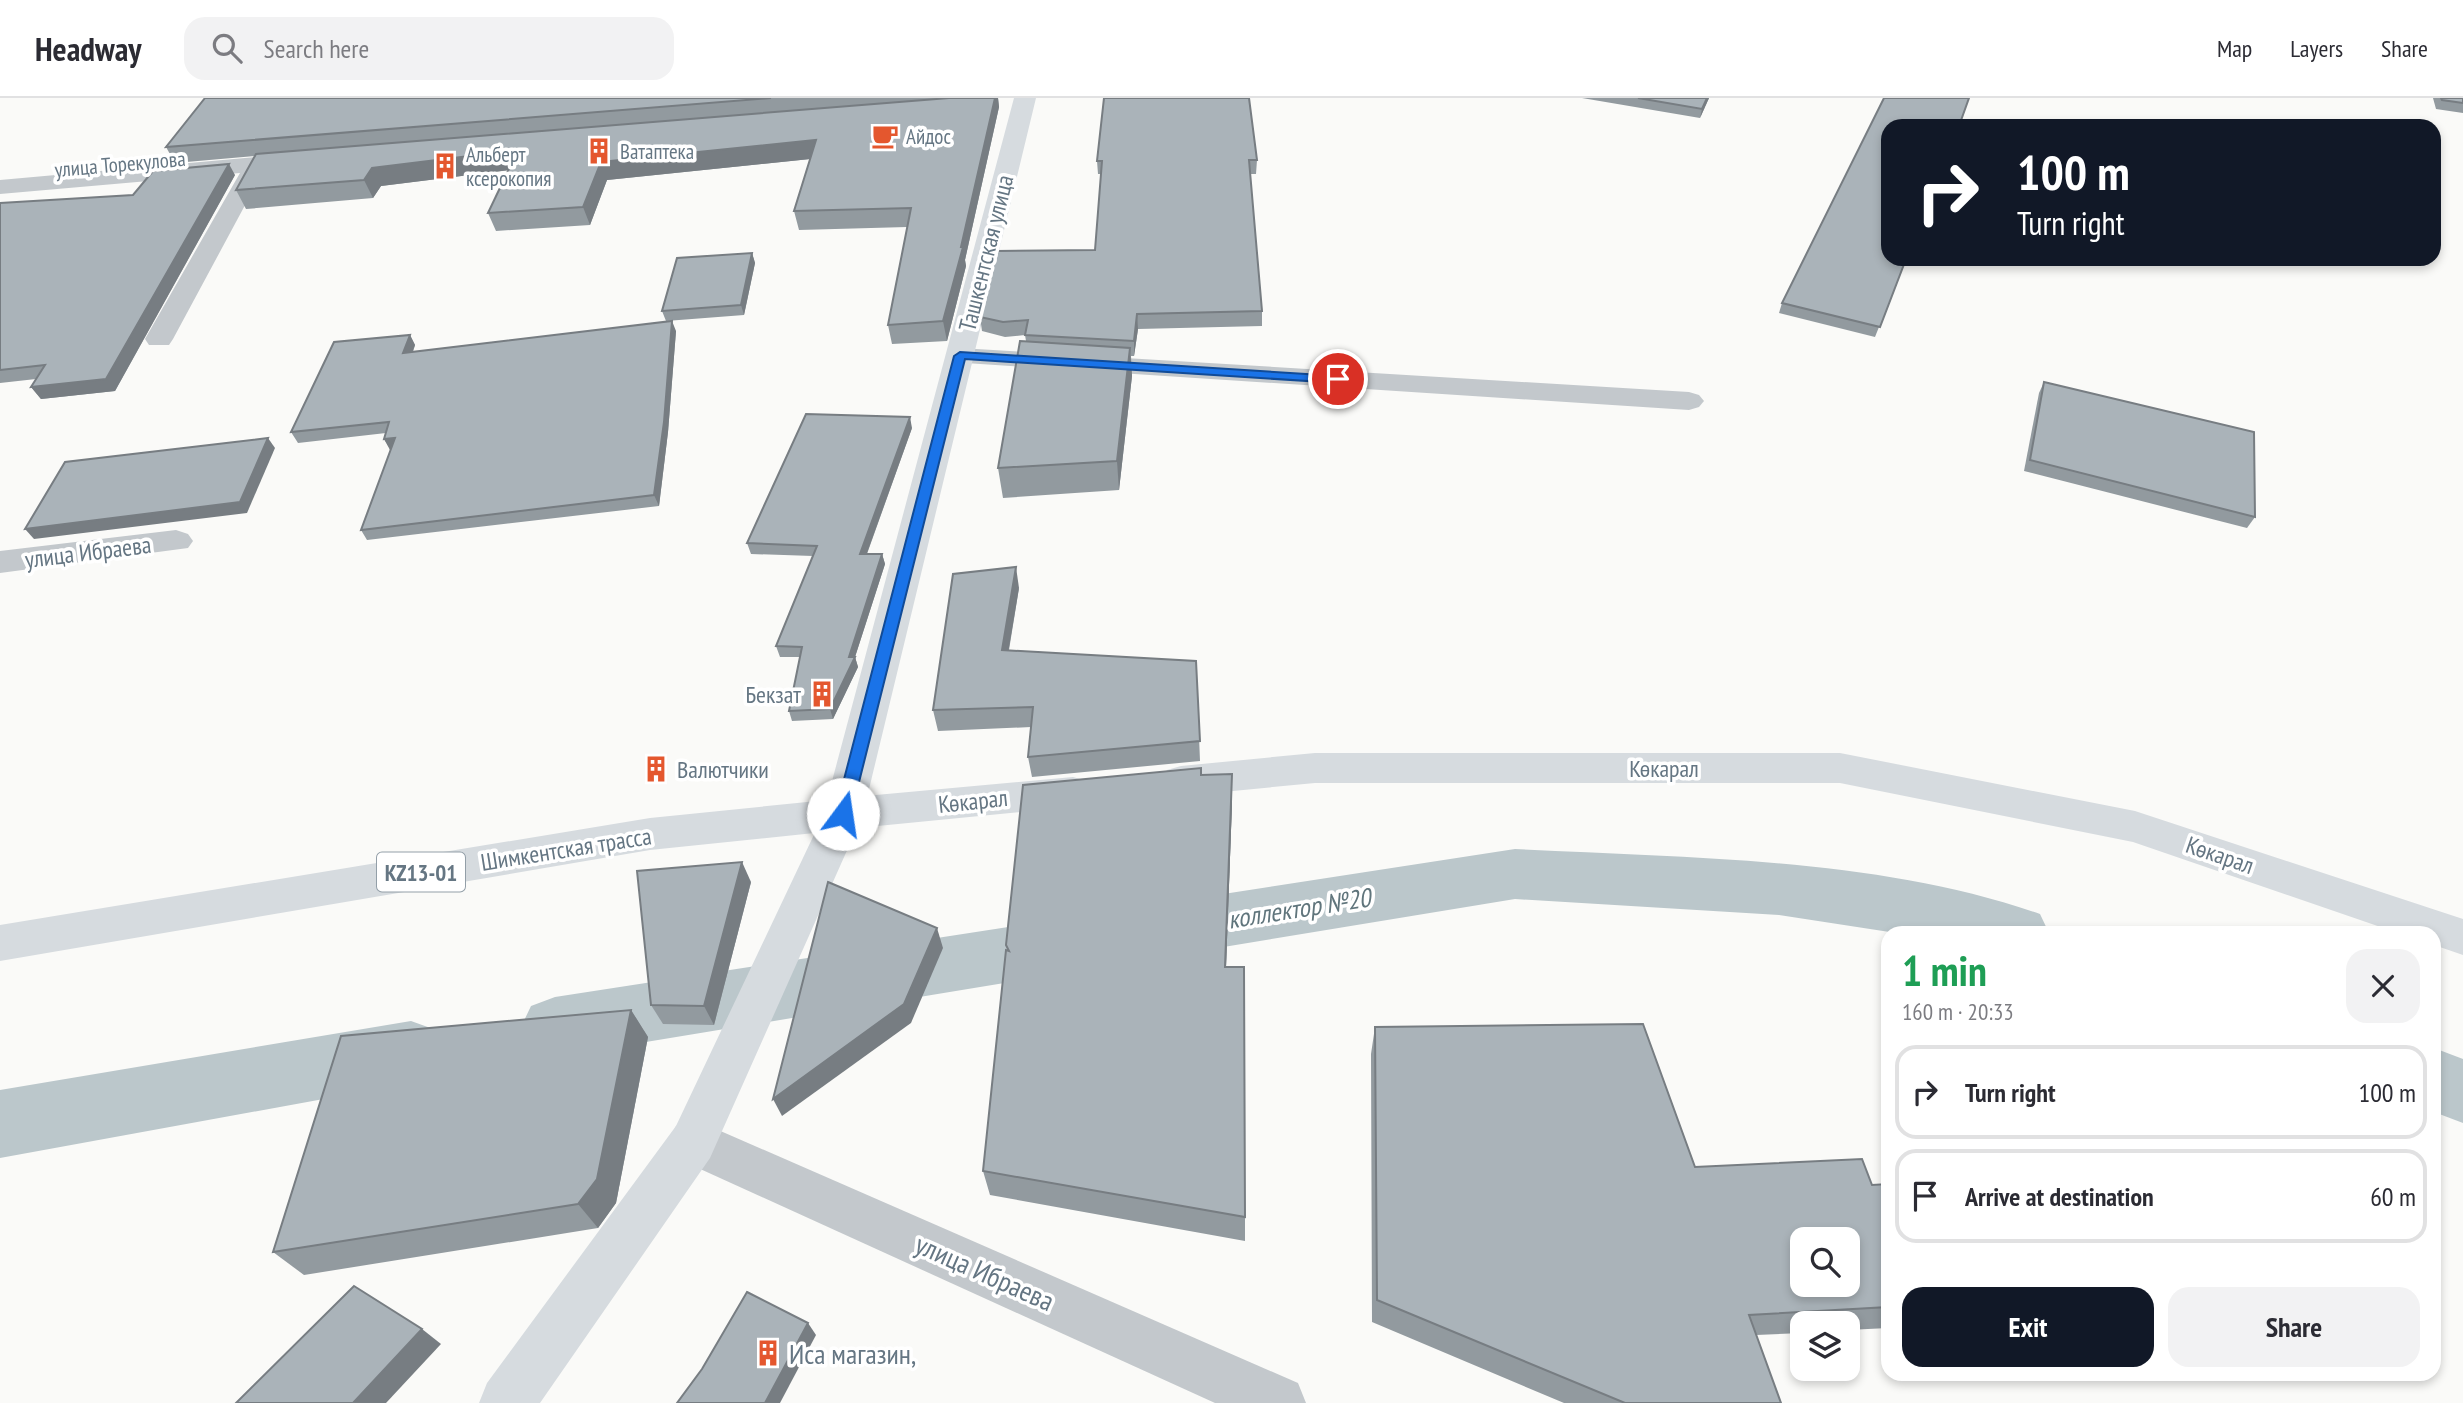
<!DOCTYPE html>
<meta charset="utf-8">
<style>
body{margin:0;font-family:"PT Sans Narrow",sans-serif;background:#f2f2f3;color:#2b2b33;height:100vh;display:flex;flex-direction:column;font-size:26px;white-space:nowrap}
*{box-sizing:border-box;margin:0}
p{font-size:23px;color:#7c7c81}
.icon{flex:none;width:38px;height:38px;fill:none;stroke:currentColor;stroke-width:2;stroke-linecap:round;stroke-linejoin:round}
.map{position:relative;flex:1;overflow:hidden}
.drawer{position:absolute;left:1881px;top:828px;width:560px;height:455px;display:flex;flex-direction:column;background:#fff;border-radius:21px;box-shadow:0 4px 10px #0003}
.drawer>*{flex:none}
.top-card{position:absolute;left:1881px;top:21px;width:560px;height:147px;border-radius:21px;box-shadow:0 4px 10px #0003;background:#111827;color:#fff;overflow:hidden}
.fabs{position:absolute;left:1790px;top:1129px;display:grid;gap:14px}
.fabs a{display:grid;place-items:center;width:70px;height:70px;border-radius:14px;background:#fff;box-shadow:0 4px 10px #0003;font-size:35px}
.pin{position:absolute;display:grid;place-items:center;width:60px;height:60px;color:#fff;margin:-30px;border:4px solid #fff;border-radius:50%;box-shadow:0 2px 7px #0007}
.me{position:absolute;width:77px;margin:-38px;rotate:14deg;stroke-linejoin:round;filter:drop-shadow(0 0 5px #0008)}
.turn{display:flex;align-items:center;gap:24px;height:147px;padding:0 21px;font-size:32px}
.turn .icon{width:91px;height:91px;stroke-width:2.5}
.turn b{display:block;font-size:49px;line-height:60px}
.round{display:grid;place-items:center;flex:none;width:74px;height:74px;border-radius:21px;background:#f2f2f3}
.summary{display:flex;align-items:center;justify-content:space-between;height:119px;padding:0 21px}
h1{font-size:42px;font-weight:700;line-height:52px;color:#1e9e55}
.primary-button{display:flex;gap:14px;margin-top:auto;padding:14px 21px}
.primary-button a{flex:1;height:80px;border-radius:21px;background:#111827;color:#fff;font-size:28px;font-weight:700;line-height:80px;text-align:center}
.primary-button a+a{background:#f2f2f3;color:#2b2b33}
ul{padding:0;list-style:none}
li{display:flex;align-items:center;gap:21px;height:94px;margin:0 14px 10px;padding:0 7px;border:4px solid #e1e1e2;border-radius:21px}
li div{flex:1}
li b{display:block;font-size:26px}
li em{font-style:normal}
header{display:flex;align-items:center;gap:42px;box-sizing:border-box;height:98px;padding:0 35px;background:#fff;border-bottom:2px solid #e1e1e2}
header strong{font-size:33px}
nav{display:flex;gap:38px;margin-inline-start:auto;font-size:24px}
.search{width:490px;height:63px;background:#f2f2f3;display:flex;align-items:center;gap:18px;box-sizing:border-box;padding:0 24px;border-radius:21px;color:#7c7c81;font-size:26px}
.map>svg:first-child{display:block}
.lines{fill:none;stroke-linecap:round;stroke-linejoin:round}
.canal{fill:#bbc7cb;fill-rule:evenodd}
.minor{fill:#c3c8cc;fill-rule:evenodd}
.secondary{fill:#d6dbdf;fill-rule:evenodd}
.primary{fill:#d6dbdf;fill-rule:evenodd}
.wall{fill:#929a9f}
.shaded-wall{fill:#777d82}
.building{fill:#aab3b9;stroke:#777d82;stroke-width:2;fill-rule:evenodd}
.route{fill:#1a73e8;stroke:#114b97;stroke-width:2}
.labels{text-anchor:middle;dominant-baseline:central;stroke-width:7;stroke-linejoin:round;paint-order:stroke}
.far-poi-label{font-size:21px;fill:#657683;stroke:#fff;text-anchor:start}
.far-street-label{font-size:21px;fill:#657683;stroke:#fff}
.shield{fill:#fff;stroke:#939fa8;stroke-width:2}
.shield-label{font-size:23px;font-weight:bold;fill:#657683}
.street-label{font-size:24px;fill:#657683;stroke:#fff}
.poi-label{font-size:24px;fill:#657683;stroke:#fff;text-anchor:end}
.water-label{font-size:26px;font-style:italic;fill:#60757c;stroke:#fff}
.near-street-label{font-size:28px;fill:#657683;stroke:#fff}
.near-poi-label{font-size:28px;fill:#657683;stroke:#fff;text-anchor:start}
</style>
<header>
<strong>Headway</strong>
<div class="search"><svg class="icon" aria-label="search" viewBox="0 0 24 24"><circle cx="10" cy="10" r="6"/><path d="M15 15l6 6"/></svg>Search here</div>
<nav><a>Map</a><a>Layers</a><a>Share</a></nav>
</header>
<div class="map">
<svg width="2463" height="1305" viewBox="0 0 2463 1305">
<rect width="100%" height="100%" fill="#fafaf8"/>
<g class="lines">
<g class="canal">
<path d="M1515,751C1686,760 1877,759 2040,816L2049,835H1896L1779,817L1515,801L555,959L531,950L521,929L531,908L555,899Z"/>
<path d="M411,923L436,932L446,954L436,976L411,985L0,1060V992Z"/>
<path d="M2434,950L2463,961V1025L2434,1014Z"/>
</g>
<g class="minor">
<path d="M301,55L309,57L313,62L309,67L264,72L173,241L169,247H149L145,241L240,75L0,96V82Z"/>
<path d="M960,250L1689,294L1699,297L1704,303L1699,309L1689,312L950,264L946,258L950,252Z"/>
<path d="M176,432L188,436L193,443L188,450L0,475V453Z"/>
<path d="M693,1021L1298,1285L1306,1305H1215L676,1060L669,1044L676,1028Z"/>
</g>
<g class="secondary">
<path d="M1315,655H1840L2135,713L2463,821V857L2434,847V835H2398L2133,744L1840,685H1315L1181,698L1167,694L1161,683L1167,672L1181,668Z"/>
<path d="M1073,679L1087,683L1093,694L1087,705L1073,709L857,730L710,1060L540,1305H479L487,1285L676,1028L829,705L843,700Z"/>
</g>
<path class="primary" d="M1014,0H1036L863,716L857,727L843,732L650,752L0,863V827L650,720L827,702Z"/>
</g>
<g class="wall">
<path d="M205,0H998L999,9L965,162L966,168L947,243L892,246L888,227L907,129L799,132L794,113L810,61L607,82L590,127L496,133L488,115L509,72L381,88L373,100L246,111L236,92L255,58L175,65L166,49Z"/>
<path d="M1582,0H1709L1700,20Z"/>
<path d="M2433,0H2463V15L2436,11Z"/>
<path d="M1257,62L1256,76H1250L1262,213V228L1138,231L1134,258H1131L1132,278L1119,392L1003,400L998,370L1026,243L1025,237L1005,239L982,233L980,219L1095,152L1101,76H1098L1097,63Z"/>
<path d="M235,77L115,293L41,301L31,289L36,281L0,285V105L133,97Z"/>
<path d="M752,155L755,165L744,217L666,223L662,213Z"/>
<path d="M1906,161L1875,239L1779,215L1782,205Z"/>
<path d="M676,233L668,334L659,408L367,442L361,432L391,352L384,341L386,335L298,345L291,334L410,237L415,247L413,254Z"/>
<path d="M2044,284L2255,419L2247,430L2024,373L2039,295Z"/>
<path d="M912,330L867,456H882L885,466L855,559L858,569L833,621L792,623L789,613L800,559H780L776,548L813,458L751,456L747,445Z"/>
<path d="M1019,490L1009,552L1196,563L1200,663L1032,679L1028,659L1031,629L938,633L933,612Z"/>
<path d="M1201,677L1232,705L1226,869L1245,1119V1143L990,1097L983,1073L1008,852L1006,847Z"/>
<path d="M751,784L714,927L663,926L651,907Z"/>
<path d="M631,912L648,939L616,1105L598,1130L304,1177L273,1154Z"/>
<path d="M1375,929L1695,1069L1872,1087L1888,1086V1230L1848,1232V1225H1802V1235L1756,1237L1781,1305H1564L1372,1224L1371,956Z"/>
</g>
<g class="shaded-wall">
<path d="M995,0H998L999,9L965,162L966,168L947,243L943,223Z"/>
<path d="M1707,0H1709L1700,20L1702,11Z"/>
<path d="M816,42L820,60L607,82L590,127L583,109L601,64Z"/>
<path d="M518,52L525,70L381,88L373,100L364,82L372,70Z"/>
<path d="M229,66L235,77L115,293L41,301L31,289Z"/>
<path d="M752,155L755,165L744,217L741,207Z"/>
<path d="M1137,216L1138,231L1134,258V243Z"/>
<path d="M672,223L676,233L668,334L659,408L654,397Z"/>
<path d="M410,237L415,247L408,265L403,255Z"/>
<path d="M1130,250L1132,278L1119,392L1117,363Z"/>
<path d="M910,319L912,330L863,466L860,456Z"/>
<path d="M268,340L275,350L247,415L34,441L25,431Z"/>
<path d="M395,340L401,351L390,352L384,341Z"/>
<path d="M882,456L885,466L855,559L858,569L833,621L830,611L849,559Z"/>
<path d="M1016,469L1019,490L1005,573L1002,552Z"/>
<path d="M1232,676V705L1225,896V869Z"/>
<path d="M742,764L751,784L714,927L704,908Z"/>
<path d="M937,830L943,850L911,925L782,1018L773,1001Z"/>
<path d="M631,912L648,939L616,1105L598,1130L578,1106Z"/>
<path d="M808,1225L816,1237L780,1305H765Z"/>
<path d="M422,1231L441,1246L386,1305H353Z"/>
</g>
<g class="building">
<path d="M205,0H771L166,49Z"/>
<path d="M949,0H995L961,149H963L943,223L888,227L911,110L794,113L816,42L601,64L583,109L488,115L518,52L372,70L364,82L236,92L256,56Z"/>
<path d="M1104,0H1249L1257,62H1249L1262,213L1137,216L1134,243L1025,237L1028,222L1003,224L980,219L996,153L1095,152L1102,63H1097Z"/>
<path d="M1638,0H1707L1702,11Z"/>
<path d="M1884,0H1969L1959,28H1888V161H1906L1880,229L1782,205Z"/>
<path d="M2441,0H2463V5L2442,2Z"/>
<path d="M229,66L106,281L31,289L45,267L0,272V105L133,97L153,73Z"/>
<path d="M752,155L741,207L662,213L677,160Z"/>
<path d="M672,223L664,324L654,397L361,432L395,340L384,341L389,324L291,334L334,244L410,237L403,255Z"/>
<path d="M1020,243L1130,250L1117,363L998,370Z"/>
<path d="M2044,284L2254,334L2255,419L2030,362Z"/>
<path d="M806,316L910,319L860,456H882L849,559H855L830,611L789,613L802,549L776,548L817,448L747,445Z"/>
<path d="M268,340L240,404L25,431L65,364Z"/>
<path d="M1016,469L1002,552L1196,563L1200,643L1028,659L1033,609L933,612L953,476Z"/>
<path d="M1201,670V677L1232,676L1225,869H1244L1245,1119L983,1073L1006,852L1009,853L1006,847L1023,687Z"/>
<path d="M742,764L704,908L651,907L637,773Z"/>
<path d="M828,784L937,830L904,906L773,1001Z"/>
<path d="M631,912L597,1081L578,1106L273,1154L341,938Z"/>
<path d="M1643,926L1695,1069L1862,1061L1872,1087L1888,1086V1209L1749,1217L1781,1305H1625L1377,1202L1375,929ZM1802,1141H1848V1186H1802Z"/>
<path d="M354,1188L422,1231L353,1305H236Z"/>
<path d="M747,1194L808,1225L765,1305H677L702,1271Z"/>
</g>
<path class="route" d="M960,254L1338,278L1344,281L1338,285L965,261L851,716L843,723L835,716L954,258Z"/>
<defs>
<g id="cafe-bare" transform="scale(2.1)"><path d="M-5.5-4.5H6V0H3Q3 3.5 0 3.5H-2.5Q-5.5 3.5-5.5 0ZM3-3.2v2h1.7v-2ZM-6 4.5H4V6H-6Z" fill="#e4572e" stroke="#fff" stroke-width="2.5" paint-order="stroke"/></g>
<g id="building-bare" transform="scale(2.1)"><path d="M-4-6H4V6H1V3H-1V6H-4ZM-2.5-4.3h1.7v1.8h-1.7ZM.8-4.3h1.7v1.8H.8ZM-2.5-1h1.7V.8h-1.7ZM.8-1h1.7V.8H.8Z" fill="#e4572e" stroke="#fff" stroke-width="2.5" paint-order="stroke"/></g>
</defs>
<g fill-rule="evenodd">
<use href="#cafe-bare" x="885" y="38"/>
<use href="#building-bare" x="599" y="53"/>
<use href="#building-bare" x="445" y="68"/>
<use href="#building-bare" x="822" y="596"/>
<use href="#building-bare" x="656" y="671"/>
<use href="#building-bare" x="768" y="1255"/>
</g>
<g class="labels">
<g class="far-poi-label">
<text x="906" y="38">Айдос</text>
<text x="620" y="53">Ватаптека</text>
<text x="466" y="56">Альберт<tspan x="466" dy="24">ксерокопия</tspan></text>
</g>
<g class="far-street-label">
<text transform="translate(120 66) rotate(-5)">улица Торекулова</text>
</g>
<rect class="shield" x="377" y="754.5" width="88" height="39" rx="5"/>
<g class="shield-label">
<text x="421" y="774">KZ13-01</text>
</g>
<g class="street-label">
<text transform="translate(986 155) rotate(-76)">Ташкентская улица</text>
<text transform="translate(88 454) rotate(-7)">улица Ибраева</text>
<text x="1664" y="670">Көкарал</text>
<text transform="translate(973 703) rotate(-6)">Көкарал</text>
<text transform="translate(566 751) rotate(-9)">Шимкентская трасса</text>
<text transform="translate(2220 757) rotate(19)">Көкарал</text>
</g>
<g class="poi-label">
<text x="801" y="596">Бекзат</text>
<text x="677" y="671" text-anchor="start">Валютчики</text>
</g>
<g class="water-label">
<text transform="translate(1299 810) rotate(-9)">коллектор №20</text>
</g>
<g class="near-street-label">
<text transform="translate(985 1174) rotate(24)">улица Ибраева</text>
</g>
<g class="near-poi-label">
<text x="789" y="1255">Иса магазин,</text>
</g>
</g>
</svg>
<div class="fabs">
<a><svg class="icon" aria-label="search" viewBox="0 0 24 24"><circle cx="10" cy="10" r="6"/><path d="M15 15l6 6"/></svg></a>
<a><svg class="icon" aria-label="layers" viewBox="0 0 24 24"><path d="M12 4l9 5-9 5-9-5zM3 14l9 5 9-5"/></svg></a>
</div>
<div class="pin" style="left:1338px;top:281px;background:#d93025"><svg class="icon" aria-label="arrive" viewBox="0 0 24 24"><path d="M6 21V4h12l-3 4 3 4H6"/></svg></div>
<svg class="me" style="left:843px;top:716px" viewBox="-20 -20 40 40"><circle r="19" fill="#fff"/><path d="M0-13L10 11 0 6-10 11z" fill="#1a73e8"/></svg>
<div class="top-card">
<div class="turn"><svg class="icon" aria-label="right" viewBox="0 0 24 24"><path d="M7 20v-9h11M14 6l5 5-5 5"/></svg><div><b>100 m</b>Turn right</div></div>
</div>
<section class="drawer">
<div class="summary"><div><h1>1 min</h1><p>160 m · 20:33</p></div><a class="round"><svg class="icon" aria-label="close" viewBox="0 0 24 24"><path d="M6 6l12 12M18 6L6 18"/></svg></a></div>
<ul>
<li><svg class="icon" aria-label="right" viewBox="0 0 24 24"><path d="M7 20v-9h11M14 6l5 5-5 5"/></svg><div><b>Turn right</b></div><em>100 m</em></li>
<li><svg class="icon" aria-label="arrive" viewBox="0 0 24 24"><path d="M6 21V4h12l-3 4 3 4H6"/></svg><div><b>Arrive at destination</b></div><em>60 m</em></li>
</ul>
<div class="primary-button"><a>Exit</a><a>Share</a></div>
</section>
</div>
